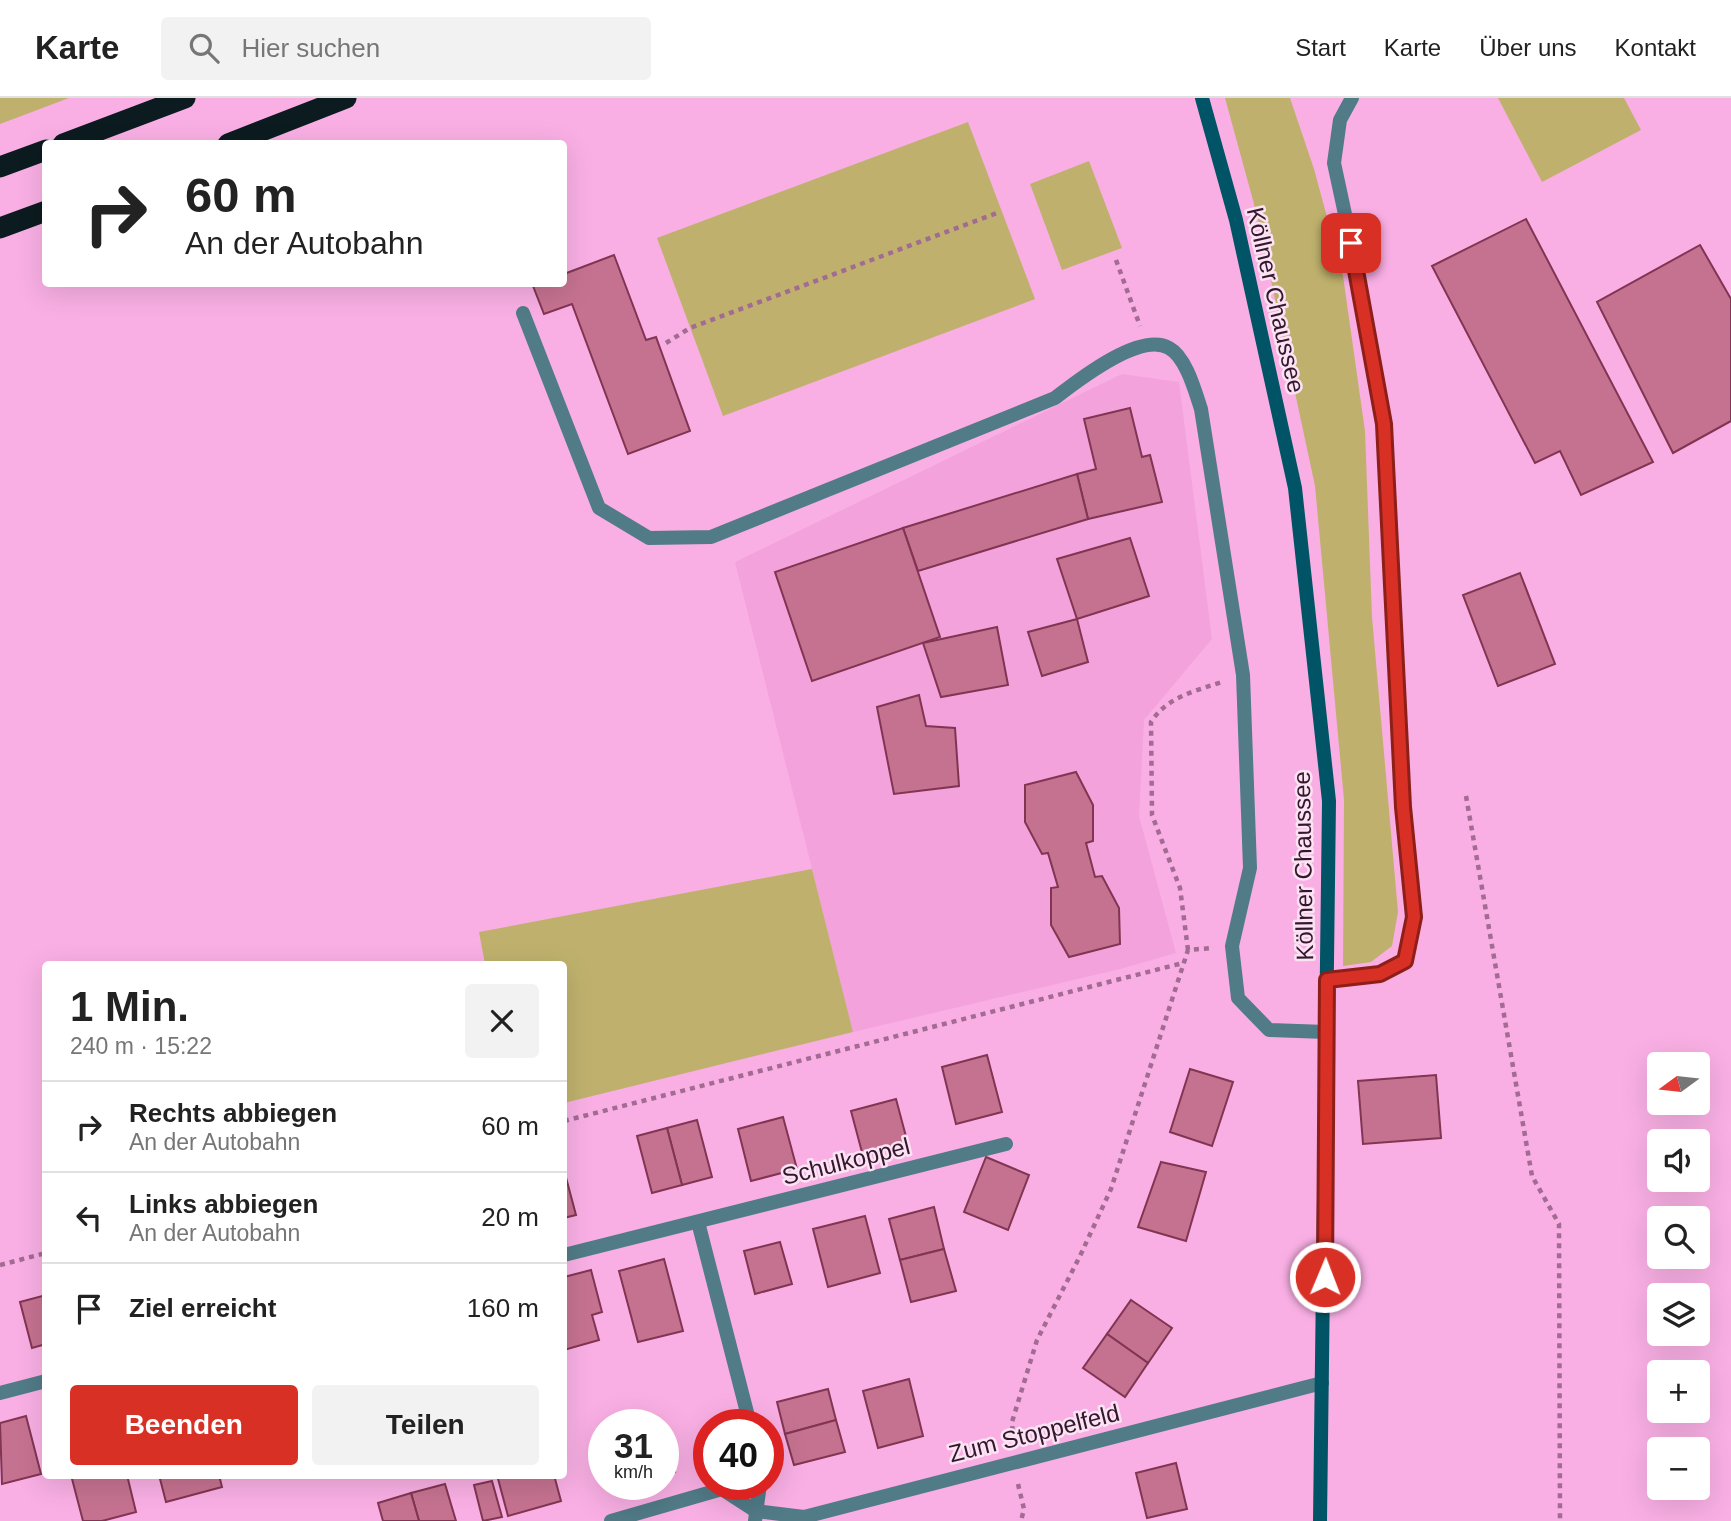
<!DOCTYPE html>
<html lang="de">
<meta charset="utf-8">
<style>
body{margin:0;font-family:Arial,sans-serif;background:#f2f2f2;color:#222;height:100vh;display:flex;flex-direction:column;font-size:26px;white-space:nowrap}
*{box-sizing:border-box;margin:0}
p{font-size:23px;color:#767676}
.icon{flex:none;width:38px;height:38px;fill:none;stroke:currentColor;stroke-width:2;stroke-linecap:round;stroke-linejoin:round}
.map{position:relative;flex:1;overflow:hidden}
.details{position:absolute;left:42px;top:863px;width:525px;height:518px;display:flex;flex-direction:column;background:#fff;border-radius:7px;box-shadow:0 7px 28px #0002}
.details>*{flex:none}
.top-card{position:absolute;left:42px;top:42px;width:525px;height:147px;border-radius:7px;box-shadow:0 7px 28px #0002;background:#fff;color:#222;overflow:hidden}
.needle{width:46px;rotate:255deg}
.buttons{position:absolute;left:1647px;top:954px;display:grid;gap:14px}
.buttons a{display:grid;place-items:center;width:63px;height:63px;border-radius:7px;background:#fff;box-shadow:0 7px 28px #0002;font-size:35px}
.speed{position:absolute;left:588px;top:1311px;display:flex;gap:14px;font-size:35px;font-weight:700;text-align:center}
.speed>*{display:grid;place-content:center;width:91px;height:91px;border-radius:50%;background:#fff;box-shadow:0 7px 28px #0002;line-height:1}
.speed small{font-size:18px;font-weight:400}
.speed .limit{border:10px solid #d22;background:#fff;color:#111}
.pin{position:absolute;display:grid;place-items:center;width:60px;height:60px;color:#fff;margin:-30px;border-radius:14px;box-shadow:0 4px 10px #0006}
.me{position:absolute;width:77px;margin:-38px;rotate:1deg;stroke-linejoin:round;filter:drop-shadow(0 0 5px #0008)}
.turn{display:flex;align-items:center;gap:24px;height:147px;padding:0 28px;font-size:32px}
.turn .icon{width:91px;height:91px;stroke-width:2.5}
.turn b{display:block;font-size:49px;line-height:60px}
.round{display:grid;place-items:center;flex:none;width:74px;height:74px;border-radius:7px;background:#f2f2f2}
.headline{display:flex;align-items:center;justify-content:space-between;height:119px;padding:0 28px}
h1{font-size:42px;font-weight:600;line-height:52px}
.button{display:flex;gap:14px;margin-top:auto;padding:14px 28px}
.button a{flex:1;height:80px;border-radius:7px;background:#d93025;color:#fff;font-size:28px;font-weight:600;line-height:80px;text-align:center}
.button a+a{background:#f2f2f2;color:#222}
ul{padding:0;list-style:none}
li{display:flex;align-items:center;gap:21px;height:91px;padding:0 28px;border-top:2px solid #e0e0e0}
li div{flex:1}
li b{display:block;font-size:26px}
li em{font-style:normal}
header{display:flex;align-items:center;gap:42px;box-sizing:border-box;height:98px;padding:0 35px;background:#fff;border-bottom:2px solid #e0e0e0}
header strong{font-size:33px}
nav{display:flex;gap:38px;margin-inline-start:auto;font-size:24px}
.search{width:490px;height:63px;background:#f2f2f2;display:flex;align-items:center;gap:18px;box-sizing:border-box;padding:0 24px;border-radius:7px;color:#767676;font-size:26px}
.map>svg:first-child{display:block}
.built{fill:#f3a2dc}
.green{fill:#bfb16d}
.building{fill:#c57290;stroke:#813553;stroke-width:2}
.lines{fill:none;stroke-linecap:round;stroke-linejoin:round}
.path{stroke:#a16b92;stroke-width:4.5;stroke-dasharray:5 5;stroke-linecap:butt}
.lane{stroke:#517b87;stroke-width:14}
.street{stroke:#517b87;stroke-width:14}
.secondary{stroke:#005465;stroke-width:14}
.highway{stroke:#0c1b1f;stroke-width:21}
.route-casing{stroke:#8d1f18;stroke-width:18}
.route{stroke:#d93025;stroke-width:12}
.labels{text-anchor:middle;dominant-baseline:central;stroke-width:5;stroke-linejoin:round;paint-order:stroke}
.street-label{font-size:24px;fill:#33172c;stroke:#fbe3f3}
</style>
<header>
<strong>Karte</strong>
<div class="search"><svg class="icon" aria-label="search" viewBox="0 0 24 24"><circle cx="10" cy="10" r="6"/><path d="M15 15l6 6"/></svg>Hier suchen</div>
<nav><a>Start</a><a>Karte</a><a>Über uns</a><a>Kontakt</a></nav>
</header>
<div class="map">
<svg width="1731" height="1423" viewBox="0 0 1731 1423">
<rect width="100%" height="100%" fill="#f9afe4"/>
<path class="built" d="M1122,276L1179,284L1212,541L1144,622L1139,718L1176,855L1120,871L853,934L735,464Z"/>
<g class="green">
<path d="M0,0H69L0,26Z"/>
<path d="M1225,0H1290L1314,71L1343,178L1365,333L1372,519L1398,814L1392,848L1371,864L1343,868L1344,702L1315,388L1257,117Z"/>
<path d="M1498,0H1624L1641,32L1542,84Z"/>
<path d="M968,24L1035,201L723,318L657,140Z"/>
<path d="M1089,63L1122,150L1062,172L1030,86Z"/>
<path d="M812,771L853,934L564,1005V866H485L479,834Z"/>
</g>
<g class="building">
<path d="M1526,121L1653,364L1581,397L1560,353L1535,365L1432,168Z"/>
<path d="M1700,147L1731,201V323L1673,355L1597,204Z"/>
<path d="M614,157L646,242L656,239L690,333L628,356L572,206L544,216L533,188L564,186V176Z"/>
<path d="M1130,310L1142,359L1150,357L1162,404L1088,421L1077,376L1096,371L1084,321Z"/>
<path d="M1077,376L1088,421L918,473L903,430Z"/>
<path d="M903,430L940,539L812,583L775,474Z"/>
<path d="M1130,440L1149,498L1077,521L1057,461Z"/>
<path d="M1520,475L1555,566L1498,588L1463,497Z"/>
<path d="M1077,521L1088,564L1042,578L1028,534Z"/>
<path d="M997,529L1008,587L941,599L923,545Z"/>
<path d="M919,597L926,628L955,630L959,688L894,696L877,609Z"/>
<path d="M1076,674L1093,707V743L1086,745L1095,779L1102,778L1119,810L1120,846L1069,859L1051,827V790L1058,789L1048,755L1042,756L1025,724V687Z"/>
<path d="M987,957L1002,1014L956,1026L942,969Z"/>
<path d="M1190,971L1233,984L1212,1048L1170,1034Z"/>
<path d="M1436,977L1441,1040L1363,1046L1358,983Z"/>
<path d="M896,1001L908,1046L863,1058L851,1013Z"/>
<path d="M783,1019L797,1071L751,1083L738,1031Z"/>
<path d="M697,1022L712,1079L682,1087L667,1030Z"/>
<path d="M667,1030L682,1087L652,1095L637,1038Z"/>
<path d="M986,1059L1029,1077L1008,1132L964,1114Z"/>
<path d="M1161,1064L1206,1074L1186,1143L1138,1129Z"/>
<path d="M564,1072L576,1117L564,1120Z"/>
<path d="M934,1109L944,1151L900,1162L889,1121Z"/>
<path d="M865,1118L880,1175L828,1189L813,1131Z"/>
<path d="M780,1144L792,1186L755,1196L744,1153Z"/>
<path d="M944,1151L956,1193L911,1204L900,1162Z"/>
<path d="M664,1161L683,1233L638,1244L619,1173Z"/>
<path d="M591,1172L602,1214L592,1217L599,1242L564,1252V1179Z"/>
<path d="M46,1197V1246L32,1250L20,1204Z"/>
<path d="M1131,1202L1172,1230L1148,1265L1107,1236Z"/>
<path d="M1107,1236L1148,1265L1125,1299L1083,1270Z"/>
<path d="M909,1281L923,1338L878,1350L863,1293Z"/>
<path d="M828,1291L836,1322L785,1336L777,1304Z"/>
<path d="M26,1318L41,1376L2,1386L0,1325Z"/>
<path d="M836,1322L845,1354L794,1367L785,1336Z"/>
<path d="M663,1330L675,1374L663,1377Z"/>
<path d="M1176,1365L1187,1411L1147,1420L1136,1375Z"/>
<path d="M71,1377H127L136,1414L102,1423H83Z"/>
<path d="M159,1377H219L222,1389L166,1404Z"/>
<path d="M497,1377H554L561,1403L508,1418Z"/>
<path d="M492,1383L502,1419L483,1423L474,1387Z"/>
<path d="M445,1386L456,1423H419L411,1395Z"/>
<path d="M411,1395L419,1423H383L378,1405Z"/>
</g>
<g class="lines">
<g class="path">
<path d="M1116,162L1140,228"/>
<path d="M666,245L690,230L997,115"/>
<path d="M1466,698L1532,1078L1559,1126L1560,1423"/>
<path d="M1188,852L1180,790L1152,717L1151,624C1167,599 1195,593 1222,584"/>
<path d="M564,1023L1183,865"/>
<path d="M0,1167L46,1155"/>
<path d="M1013,1343L1012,1324L1037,1242L1080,1158L1111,1091L1188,852L1212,850"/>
<path d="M1018,1386L1024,1411L1021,1423"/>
</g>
<path class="lane" d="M523,215L599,410L649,440L711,439L1055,300C1077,283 1140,233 1169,250C1186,259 1195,293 1201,311L1243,577L1250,770L1232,848L1238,900L1269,932L1326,934"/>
<g class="street">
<path d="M1327,882L1380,876L1405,863L1414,819L1403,709L1384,326L1357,172L1334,65L1340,22L1352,0"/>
<path d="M698,1124L750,1326"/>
<path d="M564,1157L1006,1046"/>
<path d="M0,1295L46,1283"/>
<path d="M611,1423L722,1391L756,1413L804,1419L1322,1285"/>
<path d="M755,1423L760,1386"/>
</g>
<path class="secondary" d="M1202,0L1236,122L1295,390L1329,703L1320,1423"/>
<g class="highway">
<path d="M63,46L185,0"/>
<path d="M228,46L346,0"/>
<path d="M0,69L46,52"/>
<path d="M0,130L46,113"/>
</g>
</g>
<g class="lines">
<g class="route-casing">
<path id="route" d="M1325,1179L1327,882L1380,876L1405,863L1414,819L1403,709L1384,326L1351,145"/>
</g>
<use href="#route" class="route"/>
</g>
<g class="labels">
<g class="street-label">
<text transform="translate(1276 202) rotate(77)">Köllner Chaussee</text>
<text transform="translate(1303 768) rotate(-91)">Köllner Chaussee</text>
<text transform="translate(846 1063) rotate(-14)">Schulkoppel</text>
<text transform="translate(1034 1335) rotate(-14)">Zum Stoppelfeld</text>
</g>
</g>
</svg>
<div class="buttons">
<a><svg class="needle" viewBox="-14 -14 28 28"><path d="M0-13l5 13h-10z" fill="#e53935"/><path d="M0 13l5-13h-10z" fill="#767676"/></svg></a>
<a><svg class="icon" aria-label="sound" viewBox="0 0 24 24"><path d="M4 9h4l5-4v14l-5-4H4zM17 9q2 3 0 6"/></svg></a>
<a><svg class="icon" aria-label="search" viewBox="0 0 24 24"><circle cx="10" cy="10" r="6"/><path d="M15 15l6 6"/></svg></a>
<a><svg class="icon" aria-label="layers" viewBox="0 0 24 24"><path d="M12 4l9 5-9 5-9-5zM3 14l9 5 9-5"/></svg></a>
<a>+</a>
<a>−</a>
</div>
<div class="speed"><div>31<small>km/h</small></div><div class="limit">40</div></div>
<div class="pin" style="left:1351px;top:145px;background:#d93025"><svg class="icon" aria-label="arrive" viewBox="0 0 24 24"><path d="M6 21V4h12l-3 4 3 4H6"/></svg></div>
<svg class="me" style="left:1325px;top:1179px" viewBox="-20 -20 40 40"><circle r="17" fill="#d93025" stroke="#fff" stroke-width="3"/><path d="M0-11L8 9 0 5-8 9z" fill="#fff"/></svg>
<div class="top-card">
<div class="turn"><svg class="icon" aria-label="right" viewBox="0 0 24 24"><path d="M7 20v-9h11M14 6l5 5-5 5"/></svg><div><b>60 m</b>An der Autobahn</div></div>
</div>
<section class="details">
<div class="headline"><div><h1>1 Min.</h1><p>240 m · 15:22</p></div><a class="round"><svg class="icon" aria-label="close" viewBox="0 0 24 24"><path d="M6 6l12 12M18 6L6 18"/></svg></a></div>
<ul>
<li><svg class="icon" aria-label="right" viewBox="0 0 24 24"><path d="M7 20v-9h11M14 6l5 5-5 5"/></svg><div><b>Rechts abbiegen</b><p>An der Autobahn</p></div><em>60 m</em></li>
<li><svg class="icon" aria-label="left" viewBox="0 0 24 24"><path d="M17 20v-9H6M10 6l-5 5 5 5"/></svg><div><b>Links abbiegen</b><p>An der Autobahn</p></div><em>20 m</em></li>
<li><svg class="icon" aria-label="arrive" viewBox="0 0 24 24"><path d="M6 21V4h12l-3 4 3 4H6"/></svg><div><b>Ziel erreicht</b></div><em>160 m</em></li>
</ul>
<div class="button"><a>Beenden</a><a>Teilen</a></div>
</section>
</div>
